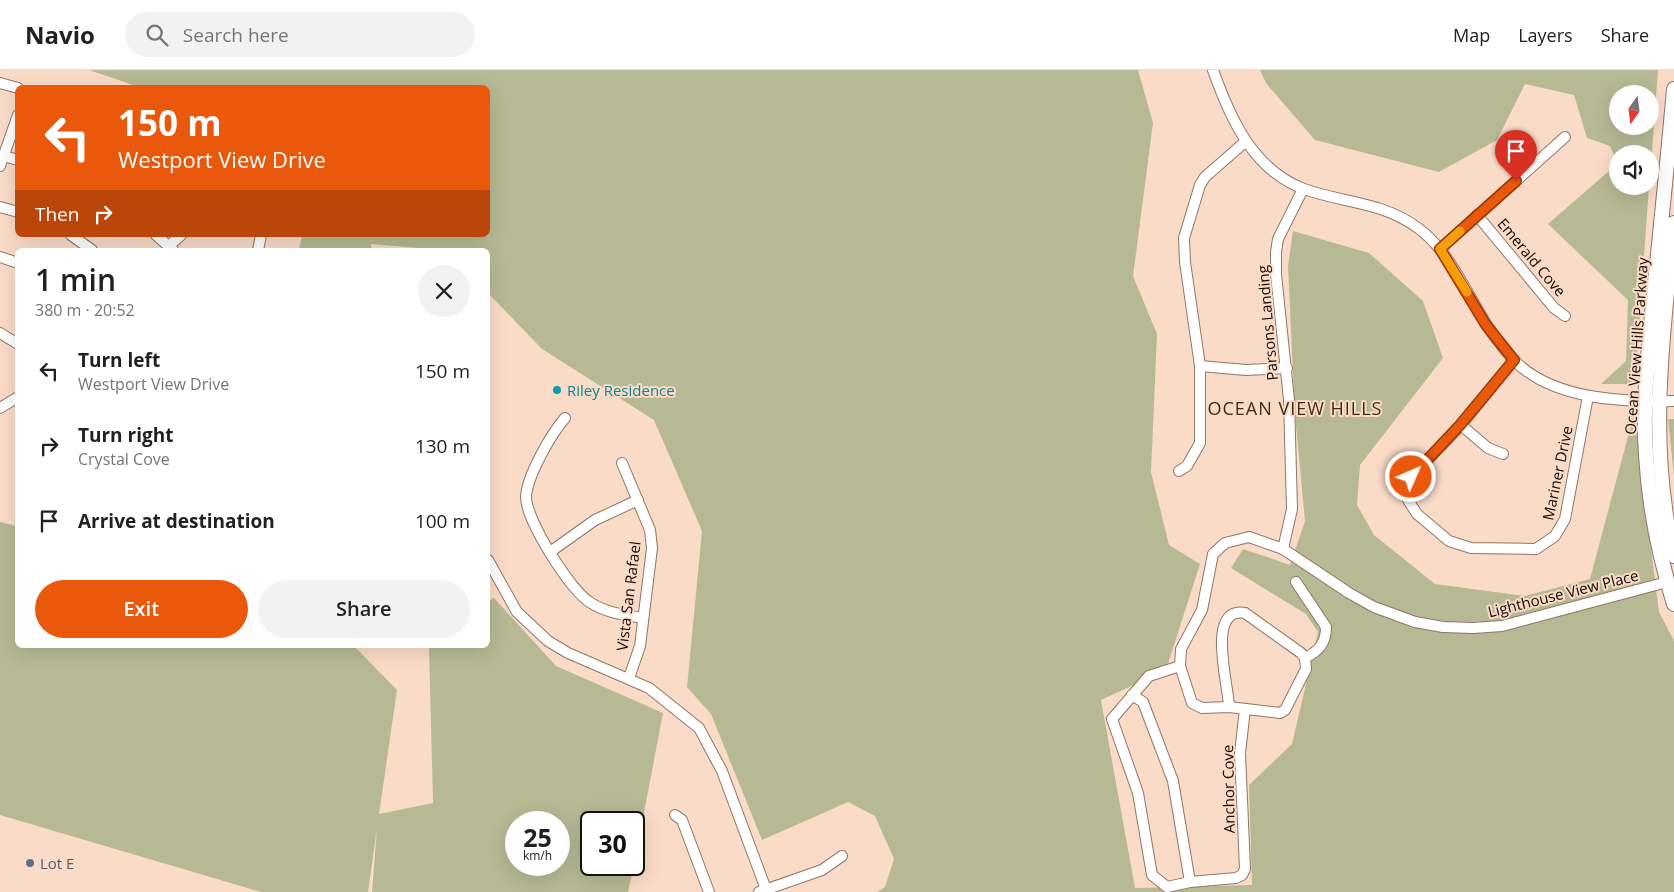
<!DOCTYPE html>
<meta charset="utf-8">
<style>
body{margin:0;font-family:"Open Sans",sans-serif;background:#f2f2f2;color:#202124;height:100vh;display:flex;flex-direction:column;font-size:19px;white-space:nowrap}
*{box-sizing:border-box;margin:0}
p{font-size:16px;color:#757577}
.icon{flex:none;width:28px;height:28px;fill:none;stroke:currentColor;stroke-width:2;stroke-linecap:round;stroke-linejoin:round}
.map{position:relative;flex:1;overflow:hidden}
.details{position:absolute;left:15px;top:178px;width:475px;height:400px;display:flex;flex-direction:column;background:#fff;border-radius:8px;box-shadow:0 5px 20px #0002}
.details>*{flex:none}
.hud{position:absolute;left:15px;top:15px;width:475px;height:152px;border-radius:8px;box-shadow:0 5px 20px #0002;background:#ea580c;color:#fff;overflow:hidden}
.needle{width:32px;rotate:194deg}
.buttons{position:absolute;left:1609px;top:15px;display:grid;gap:10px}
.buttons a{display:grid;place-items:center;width:50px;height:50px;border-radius:50%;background:#fff;box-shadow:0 5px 20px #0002;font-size:25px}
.speed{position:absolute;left:505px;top:741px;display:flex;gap:10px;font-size:25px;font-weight:700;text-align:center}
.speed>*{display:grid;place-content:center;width:65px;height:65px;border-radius:50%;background:#fff;box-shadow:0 5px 20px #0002;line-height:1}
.speed small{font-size:12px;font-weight:400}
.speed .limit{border:2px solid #111;border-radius:8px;background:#fff;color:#111}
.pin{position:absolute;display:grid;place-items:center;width:42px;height:42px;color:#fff;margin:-51px -21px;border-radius:50% 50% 50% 0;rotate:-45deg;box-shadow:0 0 5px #0007}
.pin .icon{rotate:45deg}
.me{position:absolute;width:55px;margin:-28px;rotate:45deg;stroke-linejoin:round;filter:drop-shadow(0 0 4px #0008)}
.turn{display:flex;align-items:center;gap:18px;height:105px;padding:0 20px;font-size:22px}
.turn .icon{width:65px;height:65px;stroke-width:2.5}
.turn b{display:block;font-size:35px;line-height:42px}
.then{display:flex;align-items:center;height:48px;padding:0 20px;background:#0003;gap:10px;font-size:19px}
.round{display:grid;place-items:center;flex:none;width:52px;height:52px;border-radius:26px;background:#f2f2f2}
.overview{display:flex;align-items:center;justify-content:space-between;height:85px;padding:0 20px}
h1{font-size:30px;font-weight:600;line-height:38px}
.action{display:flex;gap:10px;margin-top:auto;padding:10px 20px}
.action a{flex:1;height:58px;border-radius:30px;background:#ea580c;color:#fff;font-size:20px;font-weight:600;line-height:58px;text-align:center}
.action a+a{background:#f2f2f2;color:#202124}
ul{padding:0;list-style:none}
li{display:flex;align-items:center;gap:15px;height:75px;padding:0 20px}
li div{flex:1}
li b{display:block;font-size:19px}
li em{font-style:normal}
header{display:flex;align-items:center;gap:30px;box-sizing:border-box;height:70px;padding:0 25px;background:#fff;border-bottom:1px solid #e0e0e0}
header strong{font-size:24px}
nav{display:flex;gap:28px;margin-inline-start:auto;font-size:18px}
.search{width:350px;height:45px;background:#f2f2f2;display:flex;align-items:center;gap:12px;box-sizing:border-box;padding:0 18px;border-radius:28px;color:#757577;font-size:19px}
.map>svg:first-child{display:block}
.green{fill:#b6b994;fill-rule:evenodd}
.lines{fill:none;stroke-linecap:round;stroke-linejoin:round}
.minor-casing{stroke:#917565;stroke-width:12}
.major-casing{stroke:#917565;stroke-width:16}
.minor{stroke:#fff;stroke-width:10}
.major{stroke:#fff;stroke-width:14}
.route-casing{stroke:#983908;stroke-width:12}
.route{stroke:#ea580c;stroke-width:9}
.slow{stroke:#f59e0b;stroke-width:9}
.culture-dot{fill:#0f9aa8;stroke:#fadbc8;stroke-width:2}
.service-dot{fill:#5c6f8a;stroke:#fadbc8;stroke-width:2}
.labels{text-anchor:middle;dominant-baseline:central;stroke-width:4;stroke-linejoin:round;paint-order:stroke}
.street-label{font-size:15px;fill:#130904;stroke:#fadbc8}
.culture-label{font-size:15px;fill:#0d838f;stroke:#fadbc8;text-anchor:start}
.service-label{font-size:15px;fill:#4e5e75;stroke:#fadbc8;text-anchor:start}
.quarter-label{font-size:18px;letter-spacing:1px;fill:#462a0b;stroke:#fadbc8}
</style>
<header>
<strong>Navio</strong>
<div class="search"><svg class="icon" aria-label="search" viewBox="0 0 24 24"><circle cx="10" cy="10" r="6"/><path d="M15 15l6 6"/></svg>Search here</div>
<nav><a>Map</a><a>Layers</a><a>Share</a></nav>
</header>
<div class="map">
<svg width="1674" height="822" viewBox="0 0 1674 822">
<rect width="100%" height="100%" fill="#fadbc8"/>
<g class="green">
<path d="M89,0H1138L1153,53L1133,206L1157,264L1151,402L1169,475L1200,494L1166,600L1101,630L1135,818L1252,815L1249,715L1292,674L1318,562L1306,544L1231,498L1243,479L1290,495L1305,451L1295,344L1288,196L1293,161L1369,183L1423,231L1443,288L1360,395L1357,435L1374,465L1435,514L1525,526L1590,509L1634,344L1659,542L1674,571V822H877L885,817L894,789L875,746L848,732L762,770L711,644L687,617L702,461L654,350L542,279L488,223V180H442L371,174V180H299L302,165H488V18H142Z"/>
<path d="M1260,0H1658L1650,108V84H1618L1617,92L1610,76L1587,68L1574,25L1525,14L1497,70L1439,102L1315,70L1266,13ZM1618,24H1650V56H1618Z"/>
<path d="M1617,94L1618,116H1649L1635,314H1601L1626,291L1628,230L1548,154Z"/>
<path d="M1668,349H1674V406Z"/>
<path d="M0,452L17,456L18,575H349L356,578L397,620L379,744L433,733L429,575H488V531L494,528L556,596L663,643L634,795V752H591V795H634L628,822H372L377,758L368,822H261L0,745ZM516,752H559V795H516Z"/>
</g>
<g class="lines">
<g class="minor-casing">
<g id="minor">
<path d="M1213,0C1230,48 1253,100 1304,119C1343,133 1381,131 1418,158C1444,177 1460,209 1476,237C1486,255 1499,274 1513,289C1551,330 1623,332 1674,331"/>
<path d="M0,13L18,18"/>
<path d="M0,85L18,90"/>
<path d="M0,96L18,45"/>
<path d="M0,137L18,142"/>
<path d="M1477,145L1554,238L1565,246"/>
<path d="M71,165L92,180"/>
<path d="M156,165L173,180"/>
<path d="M169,176L181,165"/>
<path d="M1440,179L1565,67"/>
<path d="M258,180L261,165"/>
<path d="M0,187L18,193"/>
<path d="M0,263L18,274"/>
<path d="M1514,290L1461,355L1411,407L1408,430L1417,444L1449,471L1471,478L1536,479L1555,466L1565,449L1588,326"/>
<path d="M1200,296L1246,300L1287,298"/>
<path d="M0,338L18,327"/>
<path d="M565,348C551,364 527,406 526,427C526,450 571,522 591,533C607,543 624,545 643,548"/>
<path d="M1461,355L1488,378L1503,384"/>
<path d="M622,393L650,460L652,478L640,576L629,608"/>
<path d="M1179,401L1187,396L1200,373V296L1185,192L1184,168L1200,115L1205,107L1245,72"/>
<path d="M1283,479L1292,439L1289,330L1276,204V182L1278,169L1303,119"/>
<path d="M550,482L595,450L638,430"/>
<path d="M488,490L517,542L548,571L568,583L649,618L699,658L722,701L767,822"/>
<path d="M1296,512L1326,557C1326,573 1319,581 1305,588"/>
<path d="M1180,596L1149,606L1112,649L1138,723L1152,805L1167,817L1190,812L1236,808L1242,805L1245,799L1240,683L1245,639"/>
<path d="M1132,625L1143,632L1173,711L1190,812"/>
<path d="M1229,637C1229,617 1205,536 1245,543L1301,583L1305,588L1306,599L1285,640L1280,643L1229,637L1202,638L1192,633L1180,596L1181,579L1202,540L1213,484L1225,473L1249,467L1283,479L1349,523L1374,537L1415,552L1443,557L1473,558L1502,556L1667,512"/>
<path d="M675,745L682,750L709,822"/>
<path d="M759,822L822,800L842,786"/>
</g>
</g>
<g class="major-casing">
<g id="major">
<path d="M1674,19C1668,87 1661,155 1654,223C1649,277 1642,331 1646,385C1649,436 1659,486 1674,534"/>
<path d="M1674,153C1663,267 1647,373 1674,486"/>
</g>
</g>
<use href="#minor" class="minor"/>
<use href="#major" class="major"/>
</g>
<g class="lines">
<g class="route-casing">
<path id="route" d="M1411,407L1460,355L1514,290L1486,255L1440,179L1516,111"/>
</g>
<use href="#route" class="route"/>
<path class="slow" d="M1460,161L1440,179L1467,222"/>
</g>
<circle class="culture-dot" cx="557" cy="320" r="5"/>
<circle class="service-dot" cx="30" cy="793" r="5"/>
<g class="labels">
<g class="street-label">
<text transform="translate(1532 187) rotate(50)">Emerald Cove</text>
<text transform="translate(1267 253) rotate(-95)">Parsons Landing</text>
<text transform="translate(1636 276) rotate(-86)">Ocean View Hills Parkway</text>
<text transform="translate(1557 403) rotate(-78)">Mariner Drive</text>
<text transform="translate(1563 523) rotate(-14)">Lighthouse View Place</text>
<text transform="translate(628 526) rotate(-83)">Vista San Rafael</text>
<text transform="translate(1228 719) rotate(-91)">Anchor Cove</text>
</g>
<g class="culture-label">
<text x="567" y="320">Riley Residence</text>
</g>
<g class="service-label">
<text x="40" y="793">Lot E</text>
</g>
<g class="quarter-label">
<text x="1295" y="338">OCEAN VIEW HILLS</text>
</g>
</g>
</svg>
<div class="buttons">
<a><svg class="needle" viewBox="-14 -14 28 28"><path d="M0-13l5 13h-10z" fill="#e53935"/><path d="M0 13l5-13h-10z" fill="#757577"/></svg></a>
<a><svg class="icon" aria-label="sound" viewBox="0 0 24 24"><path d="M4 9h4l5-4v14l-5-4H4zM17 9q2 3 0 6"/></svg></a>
</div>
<div class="speed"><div>25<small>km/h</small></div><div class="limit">30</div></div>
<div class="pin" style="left:1516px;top:111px;background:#d93025"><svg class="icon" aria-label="arrive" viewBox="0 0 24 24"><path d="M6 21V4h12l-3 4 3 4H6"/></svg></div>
<svg class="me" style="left:1411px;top:407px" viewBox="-20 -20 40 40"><circle r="17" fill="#ea580c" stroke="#fff" stroke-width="3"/><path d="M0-11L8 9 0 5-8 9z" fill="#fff"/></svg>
<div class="hud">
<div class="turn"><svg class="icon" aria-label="left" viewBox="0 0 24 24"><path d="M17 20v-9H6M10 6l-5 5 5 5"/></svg><div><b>150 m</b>Westport View Drive</div></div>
<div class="then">Then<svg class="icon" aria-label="right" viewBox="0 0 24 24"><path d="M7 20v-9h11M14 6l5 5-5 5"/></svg></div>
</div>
<section class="details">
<div class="overview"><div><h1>1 min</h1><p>380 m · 20:52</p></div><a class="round"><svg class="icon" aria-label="close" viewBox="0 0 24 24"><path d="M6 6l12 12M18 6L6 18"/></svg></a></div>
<ul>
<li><svg class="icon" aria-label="left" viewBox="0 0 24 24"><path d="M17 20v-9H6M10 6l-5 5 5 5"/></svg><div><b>Turn left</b><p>Westport View Drive</p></div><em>150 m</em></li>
<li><svg class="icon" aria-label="right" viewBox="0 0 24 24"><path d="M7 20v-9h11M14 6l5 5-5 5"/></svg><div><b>Turn right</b><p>Crystal Cove</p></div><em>130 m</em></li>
<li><svg class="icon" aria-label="arrive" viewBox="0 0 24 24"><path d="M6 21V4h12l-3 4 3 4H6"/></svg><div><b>Arrive at destination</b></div><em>100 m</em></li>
</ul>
<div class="action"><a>Exit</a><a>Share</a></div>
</section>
</div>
